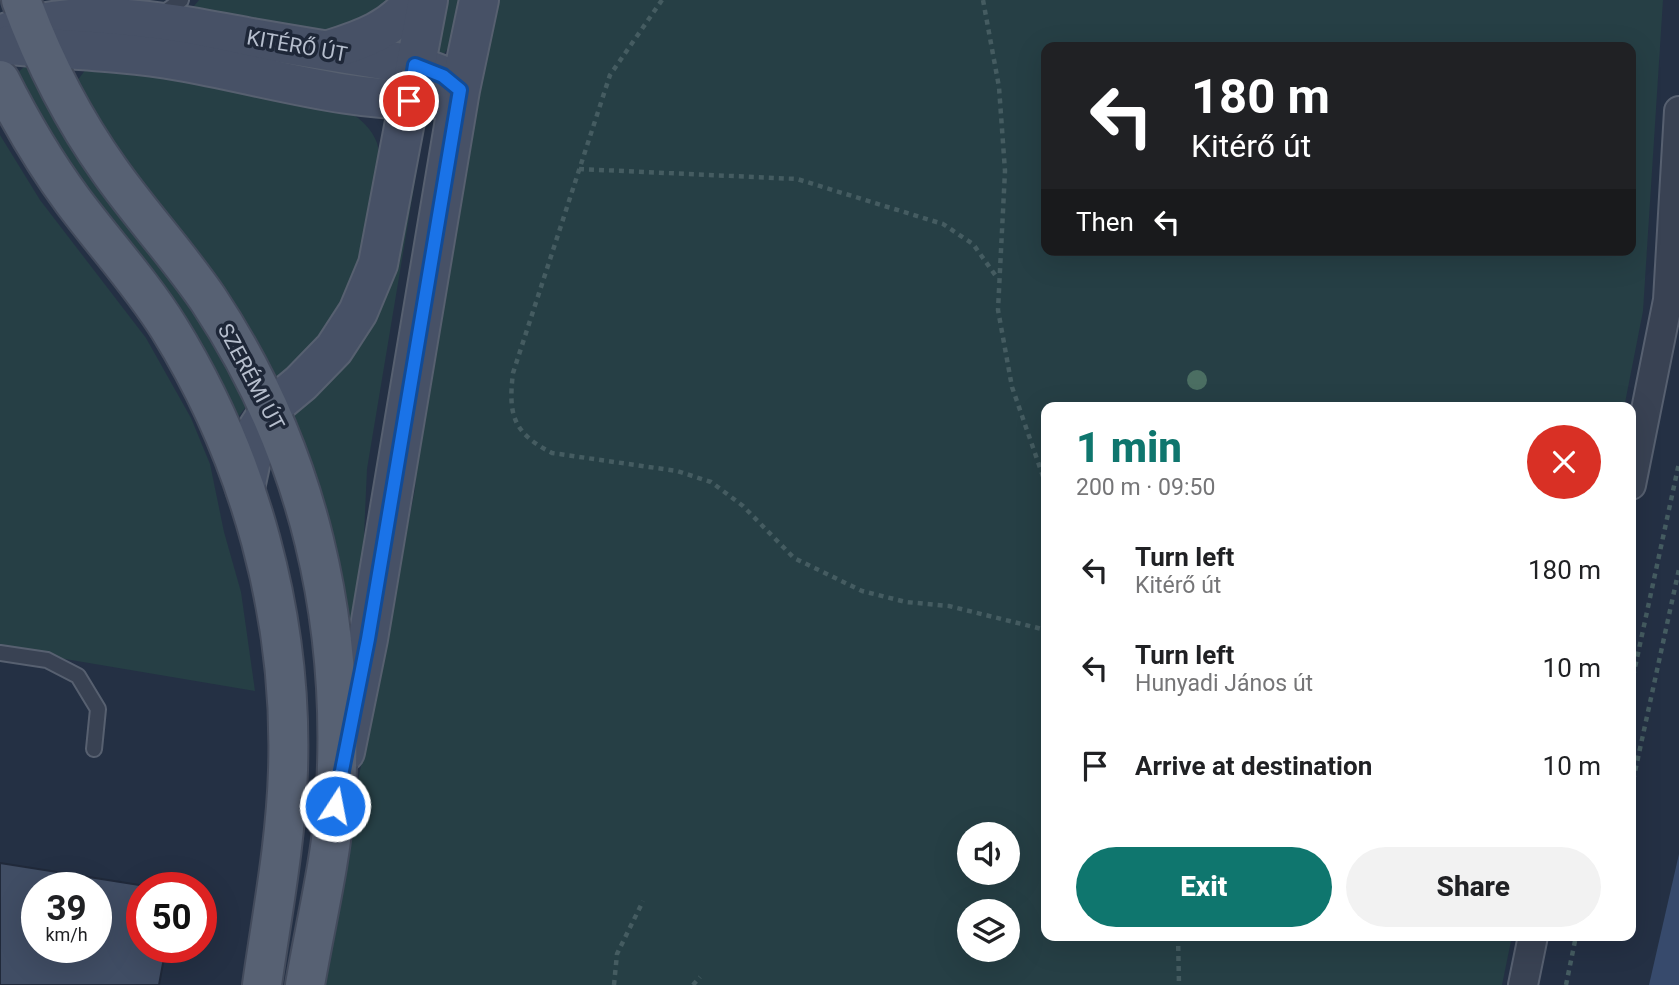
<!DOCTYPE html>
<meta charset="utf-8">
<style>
body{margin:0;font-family:Roboto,sans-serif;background:#f2f2f2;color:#202124;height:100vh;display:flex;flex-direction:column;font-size:26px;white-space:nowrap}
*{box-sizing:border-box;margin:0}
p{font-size:23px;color:#757577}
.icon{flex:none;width:38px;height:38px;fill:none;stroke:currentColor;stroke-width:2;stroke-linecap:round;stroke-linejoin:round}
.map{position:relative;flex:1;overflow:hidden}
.panel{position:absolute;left:1041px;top:402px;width:595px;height:539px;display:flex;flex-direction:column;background:#fff;border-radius:14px;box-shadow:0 7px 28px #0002}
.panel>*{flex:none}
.top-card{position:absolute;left:1041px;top:42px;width:595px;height:214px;border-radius:14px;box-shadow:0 7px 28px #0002;background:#202124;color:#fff;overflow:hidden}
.fabs{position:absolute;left:957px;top:822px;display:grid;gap:14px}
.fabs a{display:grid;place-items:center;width:63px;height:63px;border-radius:50%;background:#fff;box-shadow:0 7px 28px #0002;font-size:35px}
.speed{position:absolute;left:21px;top:872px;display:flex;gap:14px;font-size:35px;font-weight:700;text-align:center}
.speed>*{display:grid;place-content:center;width:91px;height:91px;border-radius:50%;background:#fff;box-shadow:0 7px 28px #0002;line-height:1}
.speed small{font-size:18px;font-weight:400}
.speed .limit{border:10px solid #d22;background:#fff;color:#111}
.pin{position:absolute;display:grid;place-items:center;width:60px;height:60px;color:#fff;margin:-30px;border:4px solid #fff;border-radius:50%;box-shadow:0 2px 7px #0007}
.me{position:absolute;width:77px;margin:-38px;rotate:11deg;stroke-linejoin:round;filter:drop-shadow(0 0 5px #0008)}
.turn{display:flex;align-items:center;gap:24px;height:147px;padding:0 35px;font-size:32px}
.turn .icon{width:91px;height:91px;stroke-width:2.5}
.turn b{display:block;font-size:49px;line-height:60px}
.then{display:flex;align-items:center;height:66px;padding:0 35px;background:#0003;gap:14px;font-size:26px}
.round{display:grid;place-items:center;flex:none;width:74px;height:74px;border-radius:37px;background:#f2f2f2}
.headline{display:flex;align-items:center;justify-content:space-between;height:119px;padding:0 35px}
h1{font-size:42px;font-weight:800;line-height:52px;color:#0f766e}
.cta{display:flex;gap:14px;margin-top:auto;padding:14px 35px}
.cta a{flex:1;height:80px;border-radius:42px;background:#0f766e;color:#fff;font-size:28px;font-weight:800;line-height:80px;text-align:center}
.cta a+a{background:#f2f2f2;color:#202124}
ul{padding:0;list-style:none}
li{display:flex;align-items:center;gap:21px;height:98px;padding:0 35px}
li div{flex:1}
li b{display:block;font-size:26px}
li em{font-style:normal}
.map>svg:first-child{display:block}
.green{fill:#263f45;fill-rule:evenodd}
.water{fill:#374a6c}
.building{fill:#404d64;stroke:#20293a;stroke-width:2;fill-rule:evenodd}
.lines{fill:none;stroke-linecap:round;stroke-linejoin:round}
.lane-casing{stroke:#576070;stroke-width:18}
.street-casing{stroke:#576070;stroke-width:32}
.secondary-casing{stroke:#576070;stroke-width:42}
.primary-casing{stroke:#434b5c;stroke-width:42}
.path{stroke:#455c61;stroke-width:4.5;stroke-dasharray:5 5;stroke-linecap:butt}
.lane{stroke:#394253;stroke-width:14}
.street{stroke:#394253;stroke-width:28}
.secondary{stroke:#475166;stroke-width:38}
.primary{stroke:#576173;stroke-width:38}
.tree{fill:#4b6e62}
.route-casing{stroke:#114b97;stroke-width:18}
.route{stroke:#1a73e8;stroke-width:12}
.labels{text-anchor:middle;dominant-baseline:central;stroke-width:7;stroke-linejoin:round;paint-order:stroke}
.street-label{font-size:21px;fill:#b6becd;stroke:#1e2738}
</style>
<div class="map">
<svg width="1679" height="985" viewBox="0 0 1679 985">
<rect width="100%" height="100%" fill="#243044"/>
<g class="green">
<path d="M199,0H394L351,36L189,12Z"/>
<path d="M445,0H462L449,47L436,64L435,46Z"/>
<path d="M497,0H1663L1643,311L1624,408H1046V936H1512L1502,985H324L351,817L415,489L419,424ZM1046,47H1631V250H1046ZM970,835H1008V873H970ZM970,912H1008V950H970Z"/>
<path d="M24,67L31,68L198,312L248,404L239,416L78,182L15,75Z"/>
<path d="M116,68L349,112C361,119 372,129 377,143C385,165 365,256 354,279C347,295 337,311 328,326C315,347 295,364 276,380L118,155L77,81L86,69Z"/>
<path d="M426,115L367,469L363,558L352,632H349L292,416C304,395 330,379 347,361C369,338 381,308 392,278Z"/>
<path d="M0,135L40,200L146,338L191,418L210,464L224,532L241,592L255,691L0,648Z"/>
</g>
<path class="water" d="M1679,854V985H1649Z"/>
<path class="building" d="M0,863L152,887H142V947H166L159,985H0ZM37,887H96V947H37Z"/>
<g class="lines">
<g class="lane-casing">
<g id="lane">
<path d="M160,16L181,0"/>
<path d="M0,653L47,660L78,676L98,709L94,749"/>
</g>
</g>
<g class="street-casing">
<g id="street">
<path d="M1631,485L1668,300L1679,111"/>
<path d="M1523,985L1533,936"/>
</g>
</g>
<g class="secondary-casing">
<g id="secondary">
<path d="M0,35C82,2 173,24 257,39C310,48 363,57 415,65L439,74"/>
<path d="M9,45C66,50 123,51 180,61C257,74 358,105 434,99"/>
<path d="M329,50C362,40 393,29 414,0"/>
<path d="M245,488L258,428L271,408L301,383L334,349L358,312L378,264L428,0"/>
<path d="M345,752L368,639L460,90L479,0"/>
</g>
</g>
<g class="primary-casing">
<g id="primary">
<path d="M21,0C43,60 73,119 110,171C141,215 178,255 208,299C309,451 348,624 335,805C330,865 315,926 305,985"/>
<path d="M0,80C21,122 45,163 73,201C105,244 141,283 169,328C250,459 293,616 288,770C286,842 272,914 262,985"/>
</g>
</g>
<g class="path">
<path d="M662,0L610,75L513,373C508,415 513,433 552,453L677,471L711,482L743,506L794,558L862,591L906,602L949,606L1046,630"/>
<path d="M983,0L999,87L1005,171L998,310L1012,387L1046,485"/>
<path d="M579,169L797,179L943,224L973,244L998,279"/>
<path d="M1631,686L1679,463"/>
<path d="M1631,790L1679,569"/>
<path d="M1178,936L1179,985"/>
<path d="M614,985L617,954L643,901"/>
<path d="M693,985L700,977"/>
<path d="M1566,985L1576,936"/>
</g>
<use href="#lane" class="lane"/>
<use href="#street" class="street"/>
<use href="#secondary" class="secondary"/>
<use href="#primary" class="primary"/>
</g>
<circle class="tree" cx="1197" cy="380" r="10"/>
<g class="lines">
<g class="route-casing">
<path id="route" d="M335,806L368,639L460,90L443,76L415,65L409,101"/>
</g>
<use href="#route" class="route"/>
</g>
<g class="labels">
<g class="street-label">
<text transform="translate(297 46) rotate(10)">KITÉRŐ ÚT</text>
<text transform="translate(251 377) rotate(62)">SZERÉMI ÚT</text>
</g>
</g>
</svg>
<div class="fabs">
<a><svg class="icon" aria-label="sound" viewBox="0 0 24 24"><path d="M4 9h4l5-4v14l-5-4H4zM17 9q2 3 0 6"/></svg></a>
<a><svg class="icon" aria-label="layers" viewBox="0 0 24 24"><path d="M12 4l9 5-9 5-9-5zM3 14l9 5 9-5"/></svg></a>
</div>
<div class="speed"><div>39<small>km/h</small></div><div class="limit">50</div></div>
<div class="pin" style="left:409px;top:101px;background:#d93025"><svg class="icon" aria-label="arrive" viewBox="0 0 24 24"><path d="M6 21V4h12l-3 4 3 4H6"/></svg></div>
<svg class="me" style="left:335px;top:806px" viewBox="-20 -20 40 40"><circle r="17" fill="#1a73e8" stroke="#fff" stroke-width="3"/><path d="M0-11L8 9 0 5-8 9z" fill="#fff"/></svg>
<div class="top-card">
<div class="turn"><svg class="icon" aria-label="left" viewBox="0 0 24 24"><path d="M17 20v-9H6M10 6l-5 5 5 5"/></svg><div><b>180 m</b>Kitérő út</div></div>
<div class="then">Then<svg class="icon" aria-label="left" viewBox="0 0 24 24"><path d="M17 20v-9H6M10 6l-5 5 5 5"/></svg></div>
</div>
<section class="panel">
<div class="headline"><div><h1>1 min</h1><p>200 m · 09:50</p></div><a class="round" style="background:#d93025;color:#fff"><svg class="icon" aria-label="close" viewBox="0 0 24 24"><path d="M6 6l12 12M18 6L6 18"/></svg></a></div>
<ul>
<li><svg class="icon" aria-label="left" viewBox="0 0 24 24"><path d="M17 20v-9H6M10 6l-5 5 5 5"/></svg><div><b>Turn left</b><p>Kitérő út</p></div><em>180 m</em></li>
<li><svg class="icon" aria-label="left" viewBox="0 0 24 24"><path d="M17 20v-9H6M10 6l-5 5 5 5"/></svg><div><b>Turn left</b><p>Hunyadi János út</p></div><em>10 m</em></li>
<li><svg class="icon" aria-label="arrive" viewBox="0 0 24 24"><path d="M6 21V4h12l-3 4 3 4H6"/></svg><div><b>Arrive at destination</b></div><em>10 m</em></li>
</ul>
<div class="cta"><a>Exit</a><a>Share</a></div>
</section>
</div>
